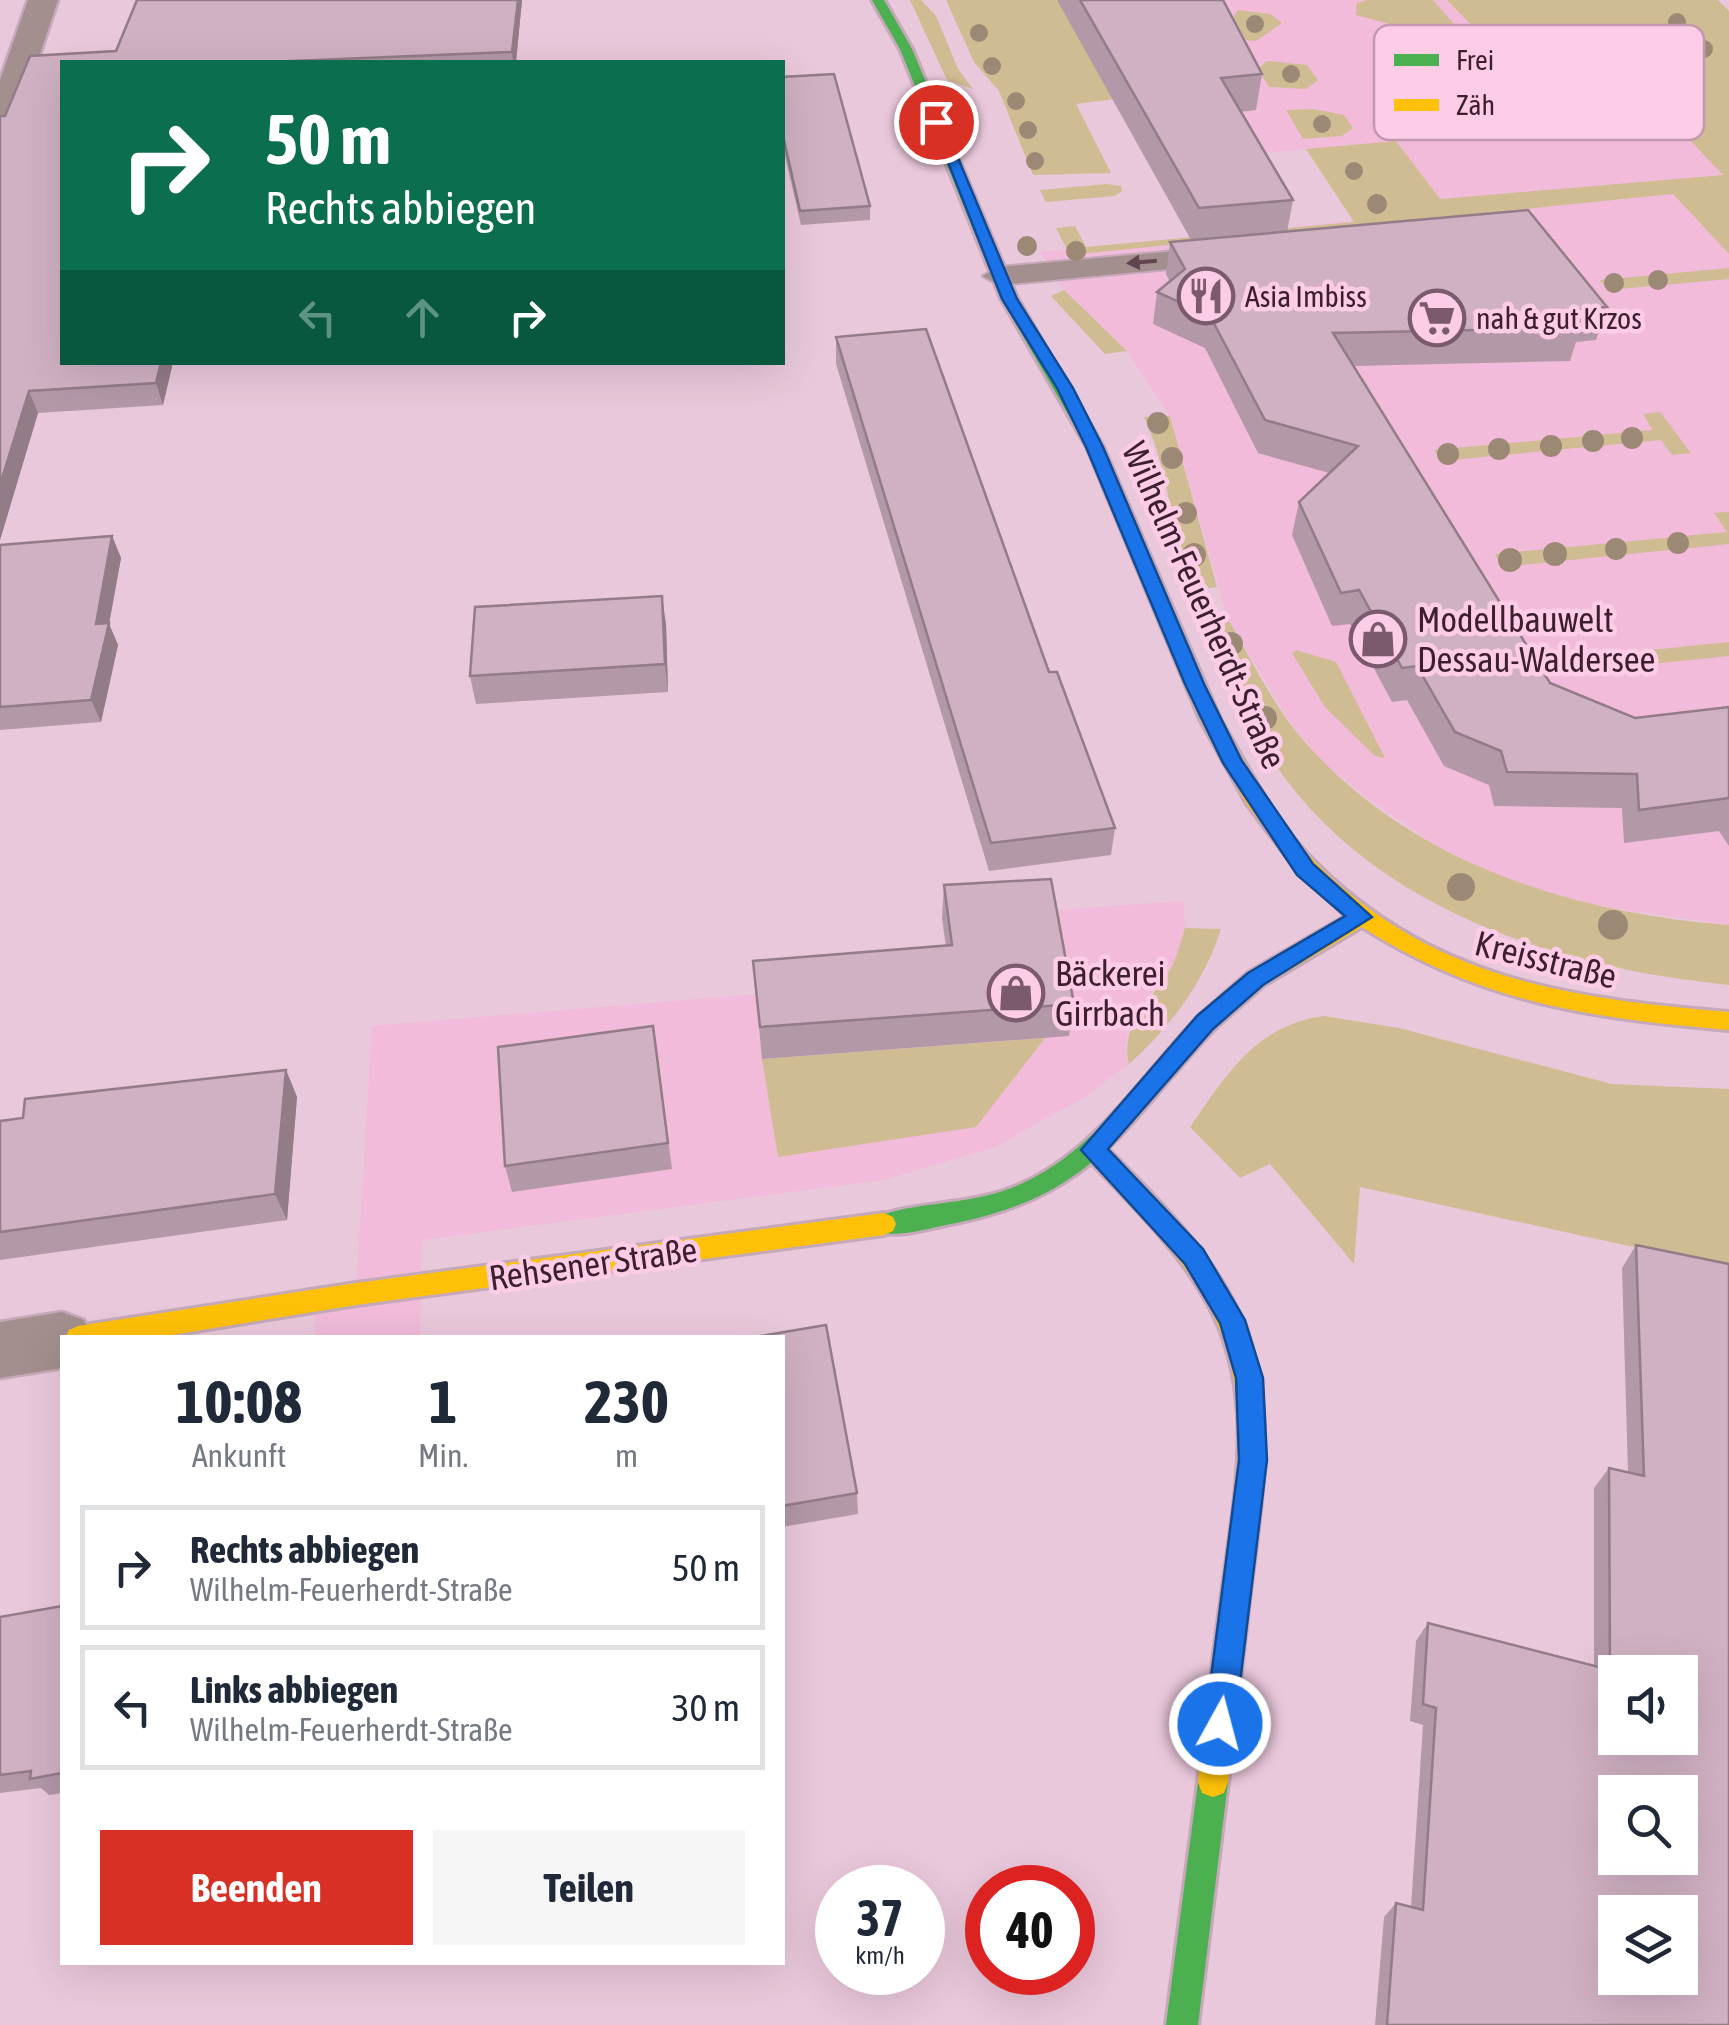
<!DOCTYPE html>
<html lang="de">
<meta charset="utf-8">
<style>
body{margin:0;font-family:"Asap Condensed",sans-serif;background:#f6f6f7;color:#1f2937;height:100vh;display:flex;flex-direction:column;font-size:38px;white-space:nowrap}
*{box-sizing:border-box;margin:0}
p{font-size:32px;color:#747a83}
.icon{flex:none;width:55px;height:55px;fill:none;stroke:currentColor;stroke-width:2;stroke-linecap:round;stroke-linejoin:round}
.map{position:relative;flex:1;overflow:hidden}
.drawer{position:absolute;left:60px;top:1335px;width:725px;height:630px;display:flex;flex-direction:column;background:#fff;border-radius:0px;box-shadow:0 10px 40px #0002}
.drawer>*{flex:none}
.banner{position:absolute;left:60px;top:60px;width:725px;height:305px;border-radius:0px;box-shadow:0 10px 40px #0002;background:#0b6e4f;color:#fff;overflow:hidden}
.fabs{position:absolute;left:1598px;top:1655px;display:grid;gap:20px}
.fabs a{display:grid;place-items:center;width:100px;height:100px;border-radius:0px;background:#fff;box-shadow:0 10px 40px #0002;font-size:50px}
.speed{position:absolute;left:815px;top:1865px;display:flex;gap:20px;font-size:50px;font-weight:700;text-align:center}
.speed>*{display:grid;place-content:center;width:130px;height:130px;border-radius:50%;background:#fff;box-shadow:0 10px 40px #0002;line-height:1}
.speed small{font-size:25px;font-weight:400}
.speed .limit{border:15px solid #d22;background:#fff;color:#111}
.pin{position:absolute;display:grid;place-items:center;width:85px;height:85px;color:#fff;margin:-42px;border:5px solid #fff;border-radius:50%;box-shadow:0 2px 10px #0007}
.me{position:absolute;width:110px;margin:-55px;rotate:7deg;stroke-linejoin:round;filter:drop-shadow(0 0 8px #0008)}
.turn{display:flex;align-items:center;gap:35px;height:210px;padding:0 40px;font-size:45px}
.turn .icon{width:130px;height:130px;stroke-width:2.5}
.turn b{display:block;font-size:70px;line-height:85px}
.lanes{display:flex;align-items:center;height:95px;padding:0 40px;background:#0003;justify-content:center;gap:50px;direction:ltr}
.lanes .off{opacity:.35}
.eta{display:flex;justify-content:space-evenly;align-items:center;height:170px;text-align:center}
.eta b{font-size:60px;font-weight:700;line-height:70px}
.button{display:flex;gap:20px;margin-top:auto;padding:20px 40px}
.button a{flex:1;height:115px;border-radius:0px;background:#d93025;color:#fff;font-size:40px;font-weight:700;line-height:115px;text-align:center}
.button a+a{background:#f6f6f7;color:#1f2937}
ul{padding:0;list-style:none}
li{display:flex;align-items:center;gap:30px;height:125px;margin:0 20px 15px;padding:0 20px;border:5px solid #e0e1e3;border-radius:0px}
li div{flex:1}
li b{display:block;font-size:38px}
li em{font-style:normal}
.map>svg:first-child{display:block}
.built{fill:#f1bbd9}
.green{fill:#d0bc92}
.lines{fill:none;stroke-linecap:round;stroke-linejoin:round}
.lane-casing{stroke:#c5a9b8;stroke-width:4}
.street-casing{stroke:#c5a9b8;stroke-width:5}
.fast-casing{stroke:#c5a9b8;stroke-width:6}
.slow-casing{stroke:#c5a9b8;stroke-width:6}
.lane{fill:#a48f8f;fill-rule:evenodd}
.street{fill:#a48f8f;fill-rule:evenodd}
.fast{fill:#4caf50;fill-rule:evenodd}
.slow{fill:#ffc107;fill-rule:evenodd}
.tree{fill:#9b8976}
.wall{fill:#b398a8}
.shaded-wall{fill:#927c88}
.building{fill:#d0b1c3;stroke:#927c88;stroke-width:2.5;fill-rule:evenodd}
.oneway{fill:#614652}
.route{fill:#1a73e8;stroke:#114b97;stroke-width:2.5}
.labels{text-anchor:middle;dominant-baseline:central;stroke-width:9;stroke-linejoin:round;paint-order:stroke}
.far-poi-label{font-size:30px;fill:#3d1f31;stroke:#fdcce6;text-anchor:start}
.street-label{font-size:35px;fill:#3d1f31;stroke:#fdcce6}
.poi-label{font-size:35px;fill:#3d1f31;stroke:#fdcce6;text-anchor:start}
.key{fill:#fdcce6;stroke:#c398b0;stroke-width:2.5}
.key-label{font-size:28px;fill:#3d1f31}
</style>
<div class="map">
<svg width="1729" height="2025" viewBox="0 0 1729 2025">
<rect width="100%" height="100%" fill="#eac8db"/>
<g class="built">
<path d="M1058,0H1507L1659,108L1729,180L1674,195L1729,254V925L1578,903L1503,878L1437,846L1375,804L1326,765L1292,726L1227,617L1170,416L1127,351L1064,290L1040,252L1354,221L1306,149L1149,164Z"/>
<path d="M1183,901L1185,928L1174,963L1131,1022L1125,1045L1129,1064L1085,1097L995,1147L884,1180L422,1240L420,1337H315L313,1301L356,1294L372,1026L949,978L942,918Z"/>
</g>
<g class="green">
<path d="M910,0H921L936,16L958,69L973,89L947,80Z"/>
<path d="M946,0H1058L1114,99L1076,104L1111,173L1033,175L999,91L974,62Z"/>
<path d="M1367,0H1433L1529,110L1552,108L1447,0H1718L1729,11V254L1673,194L1070,255L1056,228L1075,226L1086,247L1354,222L1306,149L1396,141L1440,199L1723,175L1659,108L1480,128L1443,121L1436,110L1456,98L1438,79L1415,77L1391,65L1392,54L1412,46L1393,25L1356,15L1357,3Z"/>
<path d="M1238,10L1270,14L1282,23L1256,41L1246,40L1232,19Z"/>
<path d="M1267,61L1307,65L1318,80L1306,89L1269,87L1258,69Z"/>
<path d="M1313,109L1344,115L1353,128L1342,136L1303,139L1286,110Z"/>
<path d="M1107,184L1121,186L1122,191L1115,196L1046,202L1040,190Z"/>
<path d="M1729,268V279L1608,290L1600,280Z"/>
<path d="M1064,290L1127,351L1105,354L1051,296Z"/>
<path d="M1660,412L1691,453L1672,455L1661,440L1441,461L1434,450L1653,430L1643,414Z"/>
<path d="M1170,416L1217,587L1195,590C1170,535 1170,472 1144,417Z"/>
<path d="M1729,512V544L1502,567L1495,554L1727,532L1714,513Z"/>
<path d="M1227,617C1248,654 1268,695 1294,729C1399,859 1568,913 1729,925V985C1550,967 1349,903 1256,733C1237,698 1225,656 1210,619Z"/>
<path d="M1729,642V656L1573,672L1565,659Z"/>
<path d="M1296,650L1336,662L1385,758L1375,756L1325,707L1292,653Z"/>
<path d="M1185,928L1221,929C1204,983 1170,1027 1129,1064C1119,1022 1153,1001 1172,966C1178,954 1181,941 1185,928Z"/>
<path d="M1324,1016L1399,1028L1612,1084L1729,1089V1268L1360,1187L1354,1264L1270,1164L1240,1178L1190,1127C1227,1074 1256,1025 1324,1016Z"/>
<path d="M1045,1038L976,1127L778,1157L762,1059Z"/>
</g>
<g class="lines">
<g class="lane-casing">
<path id="lane" d="M1231,246L1242,248L1247,255L1242,262L999,285L983,276L999,267Z"/>
</g>
<g class="street-casing">
<g id="street">
<path d="M28,0H58L16,126L12,133L0,136V80Z"/>
<path d="M62,1312L84,1320L92,1338H62V1368L0,1378V1322Z"/>
</g>
</g>
<g class="fast-casing">
<g id="fast">
<path d="M872,0H884L912,49L1017,298L1103,447L1220,719L1217,724L1210,726L1200,719L1087,447L1001,298L900,49Z"/>
<path d="M1208,1012L1216,1015L1219,1021L1216,1027C1122,1126 1099,1195 951,1224C929,1228 896,1239 875,1231L872,1224L875,1217C916,1202 961,1205 1003,1191C1090,1162 1139,1078 1200,1015Z"/>
<path d="M1213,1767L1224,1771L1228,1782L1198,2025H1166L1198,1782L1202,1771Z"/>
</g>
</g>
<g class="slow-casing">
<g id="slow">
<path d="M1210,712L1217,714C1247,764 1271,818 1313,860C1429,979 1570,999 1729,1012V1030C1591,1018 1481,1003 1362,927L1264,985L1216,1027H1200L1197,1021L1200,1015L1248,973L1346,916L1296,869L1247,804L1200,719Z"/>
<path d="M1094,1140L1102,1143C1150,1192 1201,1240 1233,1301C1280,1392 1263,1488 1251,1585C1243,1651 1236,1716 1228,1782L1224,1793L1213,1797L1202,1793L1198,1782C1206,1717 1214,1651 1223,1586C1235,1496 1255,1402 1214,1316C1185,1255 1132,1205 1086,1157L1082,1150L1086,1143Z"/>
<path d="M884,1213L893,1217L896,1224L893,1231L884,1235L356,1305L153,1338H65L69,1330L78,1326L356,1283Z"/>
</g>
</g>
<use href="#lane" class="lane"/>
<use href="#street" class="street"/>
<use href="#fast" class="fast"/>
<use href="#slow" class="slow"/>
</g>
<g class="tree">
<circle cx="1677" cy="22" r="9"/>
<circle cx="1255" cy="24" r="9"/>
<circle cx="979" cy="33" r="9"/>
<circle cx="1704" cy="49" r="9"/>
<circle cx="992" cy="66" r="9"/>
<circle cx="1291" cy="74" r="9"/>
<circle cx="1016" cy="101" r="9"/>
<circle cx="1322" cy="124" r="9"/>
<circle cx="1028" cy="130" r="9"/>
<circle cx="1035" cy="161" r="9"/>
<circle cx="1354" cy="171" r="9"/>
<circle cx="1377" cy="204" r="10"/>
<circle cx="1027" cy="246" r="10"/>
<circle cx="1076" cy="251" r="10"/>
<circle cx="1658" cy="280" r="10"/>
<circle cx="1614" cy="283" r="10"/>
<circle cx="1158" cy="423" r="11"/>
<circle cx="1632" cy="438" r="11"/>
<circle cx="1593" cy="441" r="11"/>
<circle cx="1551" cy="446" r="11"/>
<circle cx="1499" cy="449" r="11"/>
<circle cx="1448" cy="454" r="11"/>
<circle cx="1172" cy="458" r="11"/>
<circle cx="1186" cy="513" r="11"/>
<circle cx="1678" cy="543" r="11"/>
<circle cx="1616" cy="549" r="11"/>
<circle cx="1555" cy="554" r="12"/>
<circle cx="1194" cy="555" r="12"/>
<circle cx="1510" cy="560" r="12"/>
<circle cx="1231" cy="644" r="12"/>
<circle cx="1265" cy="718" r="12"/>
<circle cx="1461" cy="887" r="14"/>
<circle cx="1613" cy="925" r="15"/>
</g>
<g class="wall">
<path d="M137,0H522L516,62H62V362H173L163,405L38,413L0,540V116H5L30,56L116,51Z"/>
<path d="M1057,0H1223L1262,74L1256,110L1240,112L1293,200L1287,232L1607,307L1596,340L1576,342L1570,361L1353,366L1550,683L1635,718L1729,707V846L1719,831L1624,843L1622,808L1494,806L1489,785L1444,766L1407,700L1392,702L1350,624L1332,626L1292,535L1299,502L1329,473L1258,453L1205,348L1153,324L1157,292L1170,282L1166,274L1170,242L1191,240Z"/>
<path d="M782,77L870,206V220L801,225L782,143Z"/>
<path d="M836,337L1049,672L1115,828L1111,855L989,871L836,364Z"/>
<path d="M112,536L121,558L109,624L118,645L101,722L0,730V546Z"/>
<path d="M666,624L668,692L476,704L470,676Z"/>
<path d="M944,885L1074,1004L1069,1036L762,1059L753,961L946,946L942,918Z"/>
<path d="M653,1026L672,1169L512,1192L505,1166Z"/>
<path d="M286,1070L297,1097L287,1220L0,1260V1121Z"/>
<path d="M1636,1245L1729,2025H1375L1384,1917L1396,1903L1411,1907L1423,1725L1410,1721L1416,1641L1428,1623L1594,1666V1488L1609,1468L1628,1472L1622,1268Z"/>
<path d="M782,1338L857,1493L858,1514L782,1527Z"/>
<path d="M62,1606V1793L49,1795L41,1788L0,1793V1617Z"/>
</g>
<g class="shaded-wall">
<path d="M518,0H522L516,62H513L512,52Z"/>
<path d="M161,362H173L163,405L156,383Z"/>
<path d="M29,391L38,413L0,540V485Z"/>
<path d="M112,536L121,558L109,624L118,645L101,722L91,700L96,624Z"/>
<path d="M662,596L666,624L668,692L665,664Z"/>
<path d="M286,1070L297,1097L287,1220L275,1194Z"/>
</g>
<g class="building">
<path d="M137,0H518L512,52L267,62H62V362H161L156,383L29,391L0,485V116H5L30,56L116,51Z"/>
<path d="M1080,0H1223L1262,74L1221,78L1293,200L1199,208Z"/>
<path d="M834,74L870,206L800,211L782,131V77Z"/>
<path d="M1528,210L1607,307L1567,311L1581,328L1333,333L1550,683L1635,718L1729,707V798L1639,810L1637,774L1507,772L1501,751L1455,732L1417,666L1402,668L1359,590L1341,593L1299,502L1358,446L1265,420L1210,316L1157,292L1185,269L1170,242Z"/>
<path d="M926,329L1049,672H1057L1115,828L991,843L836,337Z"/>
<path d="M112,536L96,624L109,623L91,700L0,707V545Z"/>
<path d="M662,596L665,664L470,676L475,607Z"/>
<path d="M1051,879L1074,1004L760,1027L753,961L952,945L944,885Z"/>
<path d="M653,1026L668,1143L505,1166L498,1047Z"/>
<path d="M286,1070L275,1194L0,1232V1121L23,1118L25,1099Z"/>
<path d="M1636,1245L1729,1264V2025H1387L1396,1903L1423,1910L1436,1708L1423,1704L1428,1623L1610,1670L1609,1468L1644,1476ZM1615,1672H1680V1738H1615ZM1615,1792H1680V1858H1615ZM1615,1912H1680V1978H1615Z"/>
<path d="M826,1325L857,1493L782,1506V1338H749Z"/>
<path d="M62,1606V1773L30,1779L31,1771L0,1775V1617Z"/>
</g>
<defs><path id="oneway-solid" d="M-6-.8H1V-3.2L6.5 0L1 3.2V.8H-6Z" transform="scale(2.5)"/></defs>
<use class="oneway" href="#oneway-solid" transform="translate(1142 262) rotate(175)"/>
<path class="route" d="M931,119L943,122L1017,299L1073,388L1103,447L1204,684L1242,761L1313,864L1372,917L1263,985L1213,1029L1108,1149L1203,1249L1245,1320L1263,1378L1267,1460L1235,1724L1231,1735L1220,1739L1209,1735L1205,1724L1239,1460L1236,1378L1220,1323L1185,1264L1081,1150L1197,1016L1248,973L1345,916L1297,875L1223,763L1185,684L1086,447L1057,388L1002,299Z"/>
<defs>
<g id="restaurant-ring" transform="scale(2.875)"><circle r="9.5" fill="#fdcce6" stroke="#7a5a6c" stroke-width="1.5"/><path d="M-5-6h1v4h1v-4h1v4h1v-4h1v5L-1.5 .5V6h-2V.5L-5-1ZM5-6V6H3V1.5H1.5Q1.5-4 5-6Z" fill="#7a5a6c"/></g>
<g id="supermarket-ring" transform="scale(2.875)"><circle r="9.5" fill="#fdcce6" stroke="#7a5a6c" stroke-width="1.5"/><path d="M-6-5.5h2.5l.6 2H6L4.5 2H-2.5L-4.4-4H-6ZM-1.5 3.2a1.3 1.3 0 1 0 .1 0ZM3 3.2a1.3 1.3 0 1 0 .1 0Z" fill="#7a5a6c"/></g>
<g id="shop-ring" transform="scale(2.875)"><circle r="9.5" fill="#fdcce6" stroke="#7a5a6c" stroke-width="1.5"/><path d="M-5-2.5h2.3a2.7 3.5 0 0 1 5.4 0H5L5.5 6h-11ZM-1.5-2.5h3a1.5 2.3 0 0 0-3 0Z" fill="#7a5a6c"/></g>
</defs>
<g fill-rule="evenodd">
<use href="#restaurant-ring" x="1206" y="296"/>
<use href="#supermarket-ring" x="1437" y="318"/>
<use href="#shop-ring" x="1378" y="639"/>
<use href="#shop-ring" x="1016" y="993"/>
</g>
<g class="labels">
<g class="far-poi-label">
<text x="1245" y="296">Asia Imbiss</text>
<text x="1476" y="318">nah &amp; gut Krzos</text>
</g>
<g class="street-label">
<text transform="translate(1205 605) rotate(66)">Wilhelm-Feuerherdt-Straße</text>
<text transform="translate(1546 959) rotate(14)">Kreisstraße</text>
<text transform="translate(593 1263) rotate(-8)">Rehsener Straße</text>
</g>
<g class="poi-label">
<text x="1417" y="619">Modellbauwelt<tspan x="1417" dy="40">Dessau-Waldersee</tspan></text>
<text x="1055" y="973">Bäckerei<tspan x="1055" dy="40">Girrbach</tspan></text>
</g>
</g>
<rect x="1374" y="25" width="330" height="115" rx="15" class="key"/>
<rect x="1394" y="54" width="45" height="12" fill="#4caf50"/>
<rect x="1394" y="99" width="45" height="12" fill="#ffc107"/>
<g class="key-label">
<text x="1456" y="70">Frei</text>
<text x="1456" y="115">Zäh</text>
</g>
</svg>
<div class="fabs">
<a><svg class="icon" aria-label="sound" viewBox="0 0 24 24"><path d="M4 9h4l5-4v14l-5-4H4zM17 9q2 3 0 6"/></svg></a>
<a><svg class="icon" aria-label="search" viewBox="0 0 24 24"><circle cx="10" cy="10" r="6"/><path d="M15 15l6 6"/></svg></a>
<a><svg class="icon" aria-label="layers" viewBox="0 0 24 24"><path d="M12 4l9 5-9 5-9-5zM3 14l9 5 9-5"/></svg></a>
</div>
<div class="speed"><div>37<small>km/h</small></div><div class="limit">40</div></div>
<div class="pin" style="left:936px;top:122px;background:#d93025"><svg class="icon" aria-label="arrive" viewBox="0 0 24 24"><path d="M6 21V4h12l-3 4 3 4H6"/></svg></div>
<svg class="me" style="left:1220px;top:1724px" viewBox="-20 -20 40 40"><circle r="17" fill="#1a73e8" stroke="#fff" stroke-width="3"/><path d="M0-11L8 9 0 5-8 9z" fill="#fff"/></svg>
<div class="banner">
<div class="turn"><svg class="icon" aria-label="right" viewBox="0 0 24 24"><path d="M7 20v-9h11M14 6l5 5-5 5"/></svg><div><b>50 m</b>Rechts abbiegen</div></div>
<div class="lanes"><svg class="icon off" aria-label="left" viewBox="0 0 24 24"><path d="M17 20v-9H6M10 6l-5 5 5 5"/></svg><svg class="icon off" aria-label="ahead" viewBox="0 0 24 24"><path d="M12 20V5M6 11l6-6 6 6"/></svg><svg class="icon" aria-label="right" viewBox="0 0 24 24"><path d="M7 20v-9h11M14 6l5 5-5 5"/></svg></div>
</div>
<section class="drawer">
<div class="eta">
<div><b>10:08</b><p>Ankunft</p></div>
<div><b>1</b><p>Min.</p></div>
<div><b>230</b><p>m</p></div>
</div>
<ul>
<li><svg class="icon" aria-label="right" viewBox="0 0 24 24"><path d="M7 20v-9h11M14 6l5 5-5 5"/></svg><div><b>Rechts abbiegen</b><p>Wilhelm-Feuerherdt-Straße</p></div><em>50 m</em></li>
<li><svg class="icon" aria-label="left" viewBox="0 0 24 24"><path d="M17 20v-9H6M10 6l-5 5 5 5"/></svg><div><b>Links abbiegen</b><p>Wilhelm-Feuerherdt-Straße</p></div><em>30 m</em></li>
</ul>
<div class="button"><a>Beenden</a><a>Teilen</a></div>
</section>
</div>
